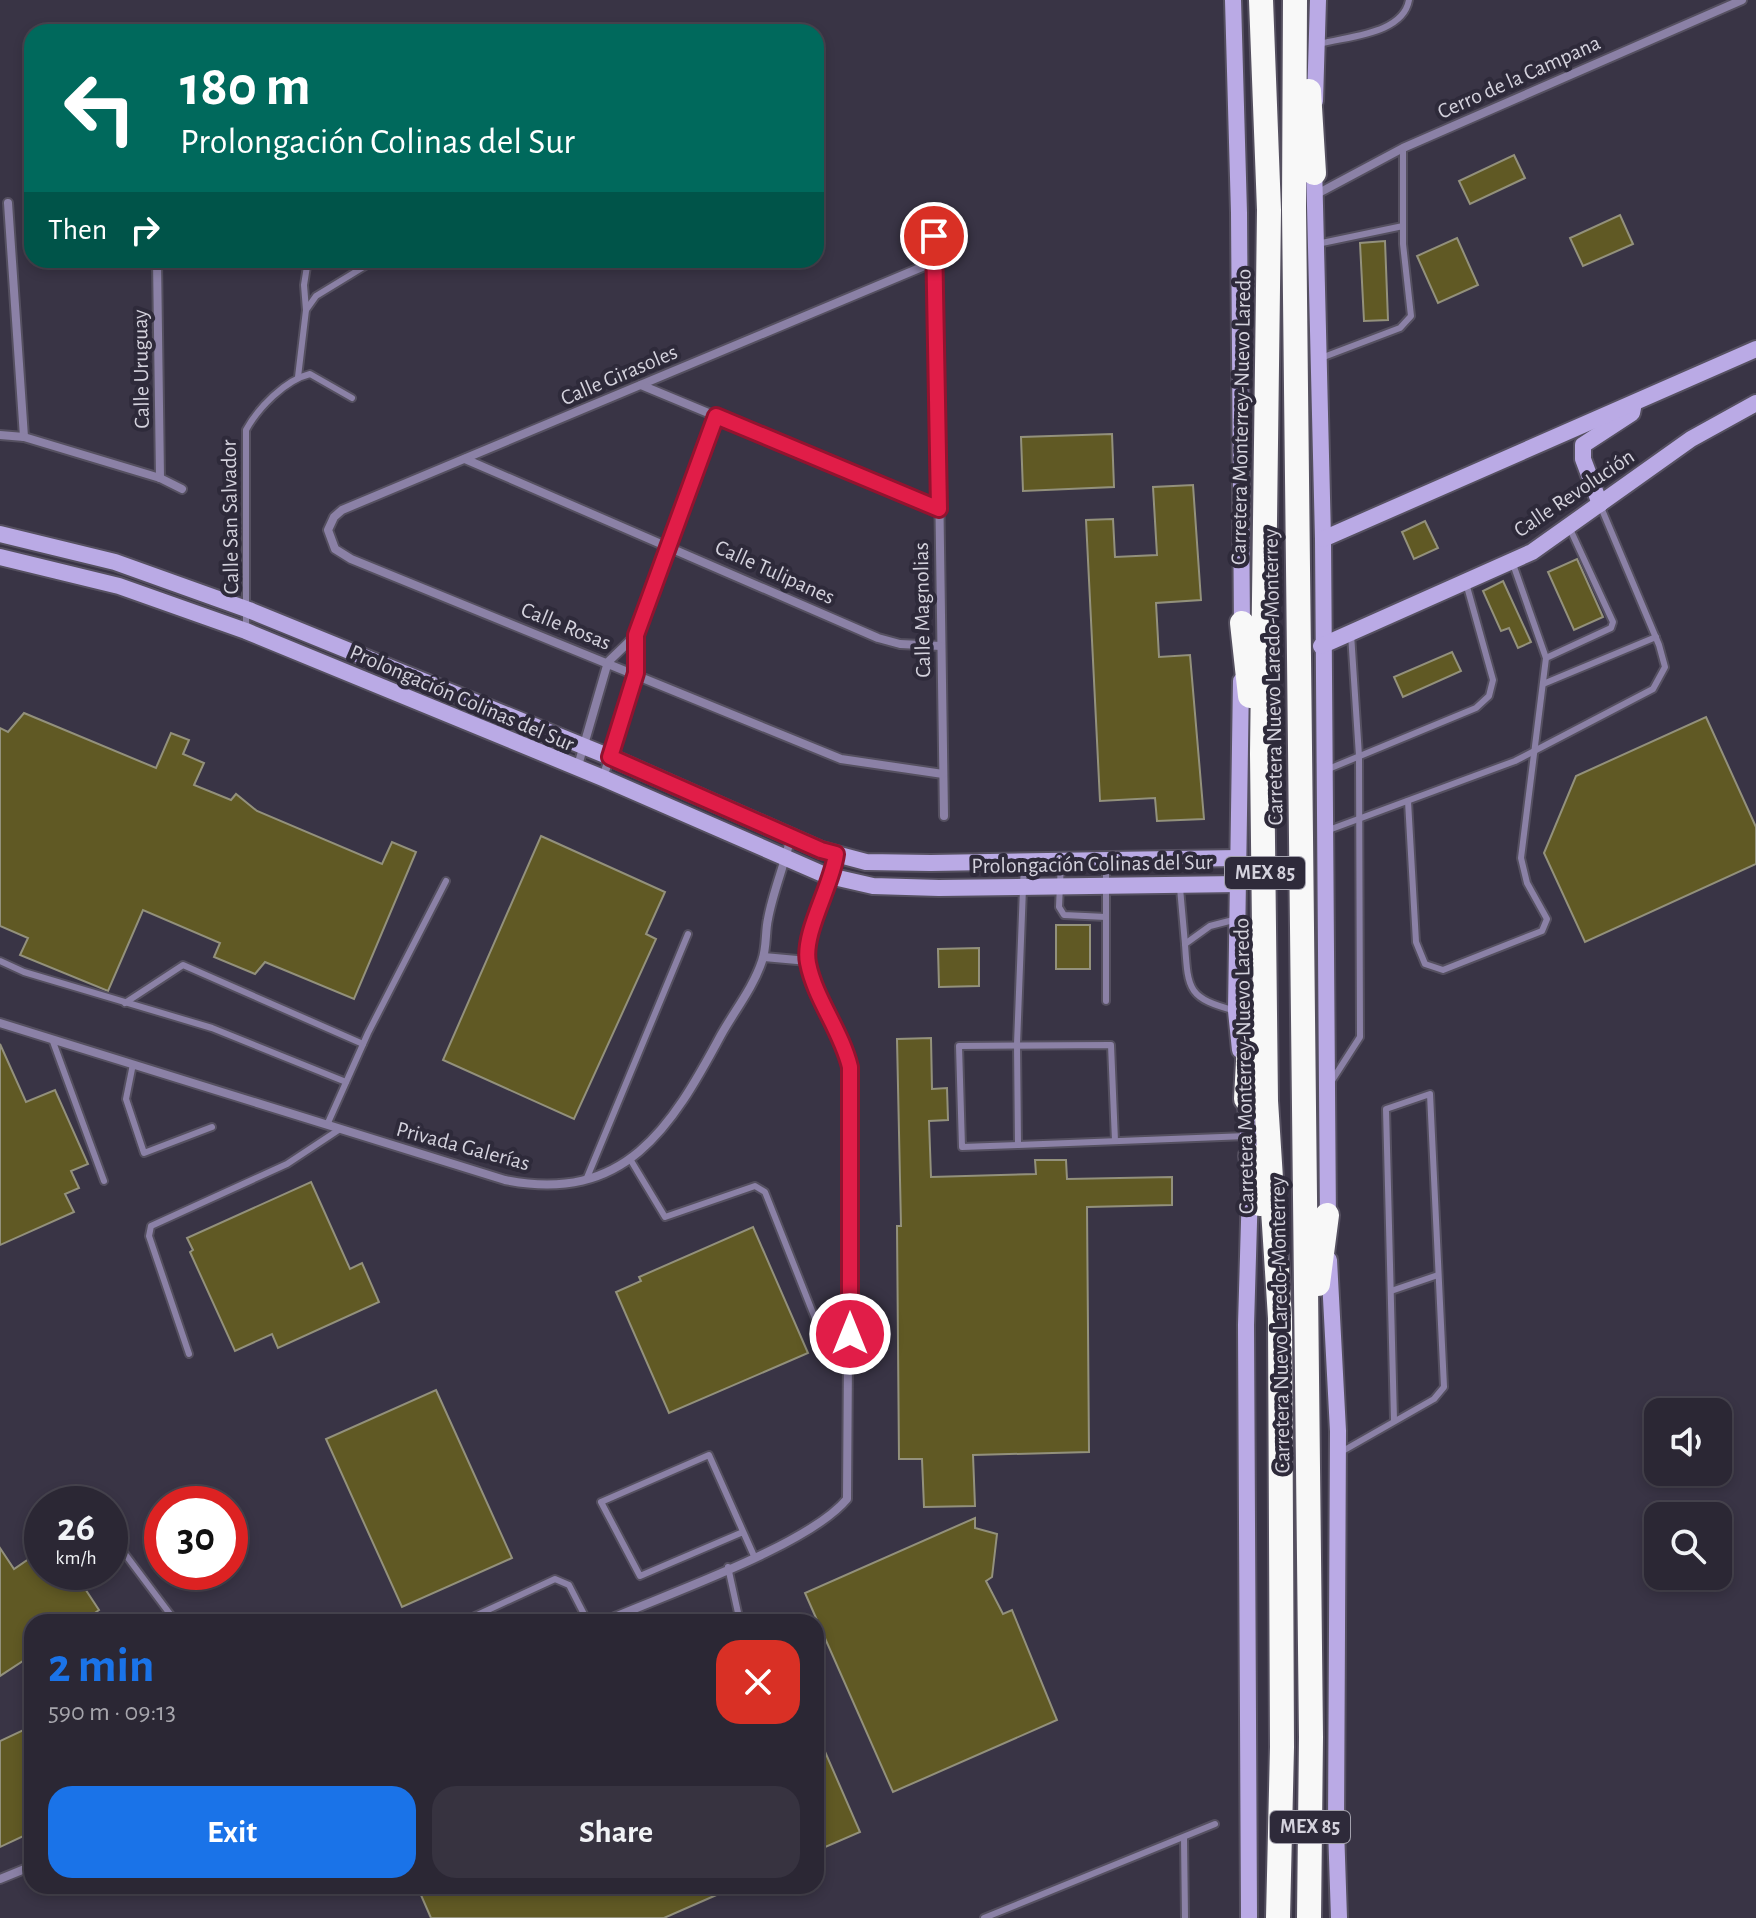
<!DOCTYPE html>
<meta charset="utf-8">
<style>
body{margin:0;font-family:"Alegreya Sans",sans-serif;background:#373340;color:#f1f3f6;height:100vh;display:flex;flex-direction:column;font-size:30px;white-space:nowrap}
*{box-sizing:border-box;margin:0}
p{font-size:26px;color:#a6a5ac}
.icon{flex:none;width:44px;height:44px;fill:none;stroke:currentColor;stroke-width:2;stroke-linecap:round;stroke-linejoin:round}
.map{position:relative;flex:1;overflow:hidden}
.sheet{position:absolute;left:24px;top:1614px;width:800px;height:280px;display:flex;flex-direction:column;background:#2b2734;border-radius:24px;box-shadow:0 4px 12px #0003,0 0 0 2px #47444f}
.sheet>*{flex:none}
.top-card{position:absolute;left:24px;top:24px;width:800px;height:244px;border-radius:24px;box-shadow:0 4px 12px #0003,0 0 0 2px #47444f;background:#00695c;color:#fff;overflow:hidden}
.controls{position:absolute;left:1644px;top:1398px;display:grid;gap:16px}
.controls a{display:grid;place-items:center;width:88px;height:88px;border-radius:16px;background:#2b2734;box-shadow:0 4px 12px #0003,0 0 0 2px #47444f;font-size:40px}
.speed{position:absolute;left:24px;top:1486px;display:flex;gap:16px;font-size:40px;font-weight:700;text-align:center}
.speed>*{display:grid;place-content:center;width:104px;height:104px;border-radius:50%;background:#2b2734;box-shadow:0 4px 12px #0003,0 0 0 2px #47444f;line-height:1}
.speed small{font-size:20px;font-weight:400}
.speed .limit{border:12px solid #d22;background:#fff;color:#111}
.pin{position:absolute;display:grid;place-items:center;width:68px;height:68px;color:#fff;margin:-34px;border:4px solid #fff;border-radius:50%;box-shadow:0 2px 8px #0007}
.me{position:absolute;width:88px;margin:-44px;rotate:0deg;stroke-linejoin:round;filter:drop-shadow(0 0 6px #0008)}
.turn{display:flex;align-items:center;gap:28px;height:168px;padding:0 24px;font-size:36px}
.turn .icon{width:104px;height:104px;stroke-width:2.5}
.turn b{display:block;font-size:56px;line-height:68px}
.then{display:flex;align-items:center;height:76px;padding:0 24px;background:#0003;gap:16px;font-size:30px}
.round{display:grid;place-items:center;flex:none;width:84px;height:84px;border-radius:24px;background:#373340}
.head{display:flex;align-items:center;justify-content:space-between;height:136px;padding:0 24px}
h1{font-size:48px;font-weight:700;line-height:60px;color:#1a73e8}
.primary-button{display:flex;gap:16px;margin-top:auto;padding:16px 24px}
.primary-button a{flex:1;height:92px;border-radius:24px;background:#1a73e8;color:#fff;font-size:32px;font-weight:700;line-height:92px;text-align:center}
.primary-button a+a{background:#373340;color:#f1f3f6}
.map>svg:first-child{display:block}
.building{fill:#605924;stroke:#93917c;stroke-width:2}
.lines{fill:none;stroke-linecap:round;stroke-linejoin:round}
.lane-casing{stroke:#555060;stroke-width:10}
.street-casing{stroke:#555060;stroke-width:12}
.secondary-casing{stroke:#555060;stroke-width:20}
.highway-casing{stroke:#555060;stroke-width:28}
.lane{stroke:#8b81a6;stroke-width:6}
.street{stroke:#8b81a6;stroke-width:8}
.secondary{stroke:#baaae5;stroke-width:16}
.highway{stroke:#f8f8f8;stroke-width:24}
.route-casing{stroke:#92132f;stroke-width:20}
.route{stroke:#e11d48;stroke-width:14}
.labels{text-anchor:middle;dominant-baseline:central;stroke-width:8;stroke-linejoin:round;paint-order:stroke}
.shield{fill:#2e2a3a;stroke:#a2a0ac;stroke-width:2}
.shield-label{font-size:20px;font-weight:bold;fill:#d4d2dd}
.street-label{font-size:22px;fill:#d4d2dd;stroke:#2e2a3a}
</style>
<div class="map">
<svg width="1756" height="1918" viewBox="0 0 1756 1918">
<rect width="100%" height="100%" fill="#393445"/>
<g class="building">
<path d="M1514,155L1525,178L1470,204L1459,181Z"/>
<path d="M1620,215L1633,244L1583,266L1570,238Z"/>
<path d="M1457,238L1478,285L1438,303L1417,256Z"/>
<path d="M1385,241L1388,320L1364,321L1360,243Z"/>
<path d="M1112,434L1114,487L1023,491L1021,437Z"/>
<path d="M1193,485L1201,600L1156,603L1159,657L1190,655L1204,819L1157,821L1155,798L1100,801L1086,520L1113,519L1115,557L1157,555L1153,487Z"/>
<path d="M1425,521L1438,548L1414,559L1402,532Z"/>
<path d="M1577,559L1603,617L1574,630L1548,572Z"/>
<path d="M1503,581L1531,642L1518,648L1509,628L1501,631L1483,591Z"/>
<path d="M1452,652L1461,671L1403,697L1394,677Z"/>
<path d="M24,713L156,768L171,733L189,740L183,754L204,763L194,785L231,800L236,794L257,811L382,864L392,842L416,852L354,999L265,962L255,974L214,957L220,943L143,910L108,991L20,955L28,938L0,926V728L8,732Z"/>
<path d="M1706,717L1756,827V864L1585,942L1544,853L1576,776Z"/>
<path d="M541,836L665,892L646,934L656,939L574,1119L443,1060Z"/>
<rect x="1056" y="925" width="34" height="44"/>
<path d="M979,948V986L939,987L938,949Z"/>
<path d="M931,1038L932,1089L947,1088L948,1120L929,1121L931,1177L1036,1174L1035,1160H1066L1067,1179L1172,1177V1205L1087,1207L1089,1452L973,1455L975,1506L924,1507L922,1459H899L897,1226H901L897,1039Z"/>
<path d="M0,1044L26,1102L55,1090L88,1164L71,1171L79,1188L65,1194L74,1212L0,1245Z"/>
<path d="M311,1182L350,1269L362,1263L379,1302L278,1348L272,1334L235,1351L190,1252L193,1250L187,1238Z"/>
<path d="M753,1227L808,1353L669,1413L616,1292L641,1281L639,1277Z"/>
<path d="M436,1390L512,1558L402,1607L326,1439Z"/>
<path d="M975,1518V1528L997,1534L992,1577L986,1581L1003,1614L1012,1610L1057,1720L893,1792L805,1593Z"/>
<path d="M0,1548L14,1569L42,1550V1572H74L99,1610L82,1622H32V1655L0,1676Z"/>
<path d="M32,1726V1832L0,1847V1741Z"/>
<path d="M816,1731L860,1832L816,1851Z"/>
<path d="M417,1886H737L664,1918H431Z"/>
</g>
<g class="lines">
<g class="lane-casing">
<g id="lane">
<path d="M1320,44C1349,36 1403,34 1409,0"/>
<path d="M1317,244L1403,226"/>
<path d="M306,310L304,285L308,260"/>
<path d="M1321,358L1400,328L1411,316L1403,244V148"/>
<path d="M298,377L306,310L316,296L375,260"/>
<path d="M246,631V430C258,408 285,380 310,374L352,398"/>
<path d="M1546,658L1611,628L1613,622L1570,529"/>
<path d="M1543,684L1656,637"/>
<path d="M1326,770L1476,708L1489,696L1493,680L1466,583"/>
<path d="M1408,801L1416,942L1425,964L1443,970L1542,931L1547,919L1527,883L1521,858L1546,658L1513,564"/>
<path d="M1326,831L1515,761L1653,689L1665,667L1659,645L1600,505"/>
<path d="M1106,861V1001"/>
<path d="M1024,862L1017,1044L1018,1145L1247,1136"/>
<path d="M1061,862L1059,907L1064,915L1106,917"/>
<path d="M1180,888L1185,944"/>
<path d="M0,961L24,972L212,1028L346,1082"/>
<path d="M125,1003L183,965L363,1044"/>
<path d="M1236,1011C1188,998 1188,991 1185,944L1210,926L1237,919"/>
<path d="M52,1039L104,1181"/>
<path d="M133,1064L126,1099L144,1153L212,1127"/>
<path d="M1331,1082L1360,1037L1359,756L1351,634"/>
<path d="M327,1125L368,1033L446,881"/>
<path d="M1018,1145L962,1147L959,1046L1111,1045L1115,1141"/>
<path d="M630,1159L665,1217L755,1186L765,1192L826,1346L848,1362"/>
<path d="M586,1180L688,934"/>
<path d="M1391,1291L1438,1275"/>
<path d="M189,1354L149,1236L151,1226L287,1164L340,1129"/>
<path d="M1341,1452L1434,1399L1444,1387L1430,1094L1386,1109L1394,1420"/>
<path d="M743,1532L640,1576L601,1502L709,1455L754,1556"/>
<path d="M110,1534L176,1622"/>
<path d="M728,1567L740,1622"/>
<path d="M462,1622L555,1579L569,1585L588,1622"/>
<path d="M1184,1838L1185,1918"/>
<path d="M984,1918L1215,1824"/>
</g>
</g>
<g class="street-casing">
<g id="street">
<path d="M1315,195L1403,148L1742,0"/>
<path d="M8,203L24,437"/>
<path d="M935,211L944,816"/>
<path d="M157,260L160,478"/>
<path d="M934,262L342,510L334,517L328,530L335,549L351,559L841,759L943,774"/>
<path d="M641,385L939,509"/>
<path d="M0,435L24,437L160,478L182,489"/>
<path d="M465,459L878,638L900,644L941,646"/>
<path d="M577,769L608,662L636,635"/>
<path d="M603,778L636,673V635L716,416"/>
<path d="M764,957L808,961"/>
<path d="M0,1023L505,1180C625,1204 671,1128 721,1035C735,1010 753,988 762,961C767,947 765,932 768,919C773,891 785,864 791,836"/>
<path d="M603,1622C664,1595 808,1546 847,1499L850,1067C841,1030 815,999 808,963C802,933 831,886 836,854"/>
<path d="M0,1879L32,1866"/>
</g>
</g>
<g class="secondary-casing">
<g id="secondary">
<path d="M1233,0L1239,213L1242,630"/>
<path d="M1315,101L1318,0"/>
<path d="M1314,164L1323,539L1328,1225"/>
<path d="M1600,504L1583,459V445L1632,413L1633,408"/>
<path d="M0,534L115,562L249,610L610,757L821,850L866,862L931,863L1238,858"/>
<path d="M1323,539L1756,349"/>
<path d="M0,557L119,586L246,631L603,778L825,875L873,886L939,888L1239,884"/>
<path d="M1321,646L1532,552L1691,439L1756,403"/>
<path d="M1240,1050L1236,1011L1241,681"/>
<path d="M1245,1089L1250,1165"/>
<path d="M1329,1260L1338,1431L1336,1828L1339,1918"/>
<path d="M1249,1918L1246,1325L1250,1188"/>
</g>
</g>
<g class="highway-casing">
<g id="highway">
<path d="M1261,0L1269,210L1262,754L1266,1101L1280,1318L1282,1747L1278,1918"/>
<path d="M1295,0L1294,208L1311,1737L1309,1918"/>
<path d="M1309,91L1314,173"/>
<path d="M1242,623L1250,696"/>
<path d="M1246,1099L1251,1006"/>
<path d="M1251,1156L1260,1204"/>
<path d="M1318,1284L1327,1215"/>
</g>
</g>
<use href="#lane" class="lane"/>
<use href="#street" class="street"/>
<use href="#secondary" class="secondary"/>
<use href="#highway" class="highway"/>
</g>
<g class="lines">
<g class="route-casing">
<path id="route" d="M850,1334V1067C841,1030 815,999 808,963C802,933 832,886 836,854L821,850L610,757L636,673V635L716,416L939,509L934,236"/>
</g>
<use href="#route" class="route"/>
</g>
<g class="labels">
<g class="shield">
<rect x="1225" y="857" width="80" height="32" rx="6"/>
<rect x="1270" y="1811" width="80" height="32" rx="6"/>
</g>
<g class="shield-label">
<text x="1265" y="873">MEX 85</text>
<text x="1310" y="1827">MEX 85</text>
</g>
<g class="street-label">
<text transform="translate(1519 77) rotate(-24)">Cerro de la Campana</text>
<text transform="translate(141 369) rotate(-91)">Calle Uruguay</text>
<text transform="translate(619 375) rotate(-23)">Calle Girasoles</text>
<text transform="translate(1241 417) rotate(-89)">Carretera Monterrey-Nuevo Laredo</text>
<text transform="translate(1574 493) rotate(-34)">Calle Revolución</text>
<text transform="translate(230 517) rotate(-91)">Calle San Salvador</text>
<text transform="translate(775 572) rotate(24)">Calle Tulipanes</text>
<text transform="translate(922 610) rotate(-91)">Calle Magnolias</text>
<text transform="translate(566 626) rotate(22)">Calle Rosas</text>
<text transform="translate(1273 677) rotate(-91)">Carretera Nuevo Laredo-Monterrey</text>
<text transform="translate(462 698) rotate(23)">Prolongación Colinas del Sur</text>
<text transform="translate(1092 864) rotate(-1)">Prolongación Colinas del Sur</text>
<text transform="translate(1244 1066) rotate(-91)">Carretera Monterrey-Nuevo Laredo</text>
<text transform="translate(463 1146) rotate(15)">Privada Galerías</text>
<text transform="translate(1280 1325) rotate(-91)">Carretera Nuevo Laredo-Monterrey</text>
</g>
</g>
</svg>
<div class="controls">
<a><svg class="icon" aria-label="sound" viewBox="0 0 24 24"><path d="M4 9h4l5-4v14l-5-4H4zM17 9q2 3 0 6"/></svg></a>
<a><svg class="icon" aria-label="search" viewBox="0 0 24 24"><circle cx="10" cy="10" r="6"/><path d="M15 15l6 6"/></svg></a>
</div>
<div class="speed"><div>26<small>km/h</small></div><div class="limit">30</div></div>
<div class="pin" style="left:934px;top:236px;background:#d93025"><svg class="icon" aria-label="arrive" viewBox="0 0 24 24"><path d="M6 21V4h12l-3 4 3 4H6"/></svg></div>
<svg class="me" style="left:850px;top:1334px" viewBox="-20 -20 40 40"><circle r="17" fill="#e11d48" stroke="#fff" stroke-width="3"/><path d="M0-11L8 9 0 5-8 9z" fill="#fff"/></svg>
<div class="top-card">
<div class="turn"><svg class="icon" aria-label="left" viewBox="0 0 24 24"><path d="M17 20v-9H6M10 6l-5 5 5 5"/></svg><div><b>180 m</b>Prolongación Colinas del Sur</div></div>
<div class="then">Then<svg class="icon" aria-label="right" viewBox="0 0 24 24"><path d="M7 20v-9h11M14 6l5 5-5 5"/></svg></div>
</div>
<section class="sheet">
<div class="head"><div><h1>2 min</h1><p>590 m · 09:13</p></div><a class="round" style="background:#d93025;color:#fff"><svg class="icon" aria-label="close" viewBox="0 0 24 24"><path d="M6 6l12 12M18 6L6 18"/></svg></a></div>
<div class="primary-button"><a>Exit</a><a>Share</a></div>
</section>
</div>
